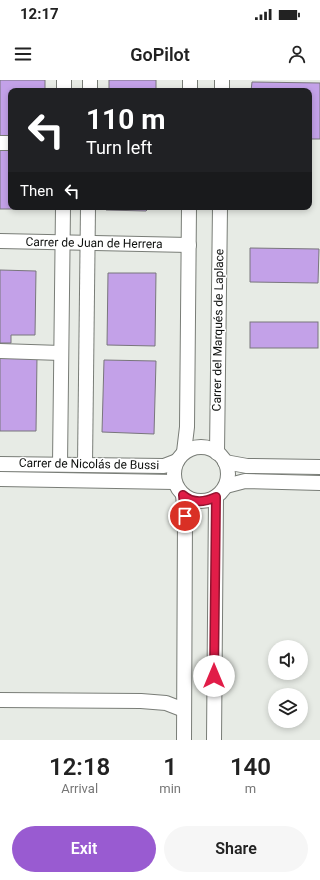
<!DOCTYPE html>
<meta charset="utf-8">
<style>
body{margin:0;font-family:Roboto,sans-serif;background:#f6f6f6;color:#222;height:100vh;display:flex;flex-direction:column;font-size:15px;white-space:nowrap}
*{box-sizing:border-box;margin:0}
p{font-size:13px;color:#767676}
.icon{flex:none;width:22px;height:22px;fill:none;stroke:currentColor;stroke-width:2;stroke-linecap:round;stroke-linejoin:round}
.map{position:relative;height:660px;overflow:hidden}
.side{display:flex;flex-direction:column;background:#fff;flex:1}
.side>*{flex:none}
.guide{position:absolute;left:8px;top:8px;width:304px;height:122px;border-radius:8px;box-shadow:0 2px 6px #0003;background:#202124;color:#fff;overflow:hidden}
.fabs{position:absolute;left:268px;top:560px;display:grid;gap:8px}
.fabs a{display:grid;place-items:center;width:40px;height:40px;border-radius:50%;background:#fff;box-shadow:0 2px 6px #0003;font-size:20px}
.pin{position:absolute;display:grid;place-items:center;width:34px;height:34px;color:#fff;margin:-17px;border:2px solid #fff;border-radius:50%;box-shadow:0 1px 4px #0007}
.me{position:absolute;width:44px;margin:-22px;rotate:0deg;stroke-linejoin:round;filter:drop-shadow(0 0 3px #0008)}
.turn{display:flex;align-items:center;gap:14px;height:84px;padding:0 12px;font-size:18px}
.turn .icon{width:52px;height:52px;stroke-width:2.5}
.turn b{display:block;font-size:28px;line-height:34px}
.then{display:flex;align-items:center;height:38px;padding:0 12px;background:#0003;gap:8px;font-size:15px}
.eta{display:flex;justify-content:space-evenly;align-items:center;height:68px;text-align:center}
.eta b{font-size:24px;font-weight:600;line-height:28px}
.primary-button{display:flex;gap:8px;margin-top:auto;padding:8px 12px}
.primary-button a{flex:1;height:46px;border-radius:24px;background:#995bd1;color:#fff;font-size:16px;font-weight:600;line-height:46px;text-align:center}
.primary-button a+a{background:#f6f6f6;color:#222}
.status{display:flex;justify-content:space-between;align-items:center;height:28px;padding:0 20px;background:#fff;direction:ltr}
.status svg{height:11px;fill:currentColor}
header{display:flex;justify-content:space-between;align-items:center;height:52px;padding:0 12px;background:#fff;font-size:18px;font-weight:600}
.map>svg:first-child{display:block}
.building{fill:#c3a1e8;stroke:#79767c}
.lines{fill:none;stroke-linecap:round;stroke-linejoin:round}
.minor-casing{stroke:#797d77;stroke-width:16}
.minor{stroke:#fff;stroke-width:14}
.route-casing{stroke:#92132f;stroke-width:10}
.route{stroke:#e11d48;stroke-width:7}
.labels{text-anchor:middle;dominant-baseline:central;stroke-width:3;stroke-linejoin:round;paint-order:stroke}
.street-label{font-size:12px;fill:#0e100e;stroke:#fff}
</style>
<div class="status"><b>12:17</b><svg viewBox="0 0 49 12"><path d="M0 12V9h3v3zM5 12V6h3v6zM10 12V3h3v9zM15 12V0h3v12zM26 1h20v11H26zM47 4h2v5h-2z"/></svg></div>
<header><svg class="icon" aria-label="menu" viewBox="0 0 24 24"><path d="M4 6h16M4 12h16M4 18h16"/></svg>GoPilot<svg class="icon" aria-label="person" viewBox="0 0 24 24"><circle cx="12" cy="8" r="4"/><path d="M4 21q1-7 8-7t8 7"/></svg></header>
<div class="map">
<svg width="320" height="660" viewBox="0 0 320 660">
<rect width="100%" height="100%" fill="#e7ebe5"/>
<g class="building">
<path d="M0,0H45V11H11V60H0Z"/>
<rect x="109" y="0" width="47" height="11"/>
<path d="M252,2L320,3V59H309V11H251Z"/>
<path d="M0,69H11V127H36V129H0Z"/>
<path d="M106,127H150L146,131L106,130Z"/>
<path d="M250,168L319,169L318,203L250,202Z"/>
<path d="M0,190L36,191L35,255H11V263H0Z"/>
<path d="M108,193H156L155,266L107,265Z"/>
<rect x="250" y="242" width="68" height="26"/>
<path d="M0,277H37L36,351H0Z"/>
<path d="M104,280L156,281L154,354L102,352Z"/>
</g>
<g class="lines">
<g class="minor-casing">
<g id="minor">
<path d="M64,11V0"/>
<path d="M90,11V0"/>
<path d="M190,11V0"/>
<path d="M222,11V0"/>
<path d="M0,63H11"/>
<path d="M0,161L189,165"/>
<path d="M0,271L61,273"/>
<circle cx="201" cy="394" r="27"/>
<path d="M184,372L187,347L189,127"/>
<path d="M217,373L220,127"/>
<path d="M225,382L247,386L320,387"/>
<path d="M0,384L164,386L177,381"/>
<path d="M60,384L63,127"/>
<path d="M85,384L88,127"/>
<path d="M0,399L174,402"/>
<path d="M226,406L245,401L320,403"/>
<path d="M183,415L185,436L184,660"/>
<path d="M0,620L141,621L166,623L184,630"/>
<path d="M214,660L216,417"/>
</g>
</g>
<use href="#minor" class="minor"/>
</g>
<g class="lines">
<g class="route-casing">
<path id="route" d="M185,436L183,415C193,424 205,422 216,417L214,596"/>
</g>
<use href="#route" class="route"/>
</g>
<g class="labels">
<g class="street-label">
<text transform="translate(94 163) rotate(1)">Carrer de Juan de Herrera</text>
<text transform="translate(218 250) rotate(-89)">Carrer del Marqués de Laplace</text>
<text transform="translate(89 384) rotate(1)">Carrer de Nicolás de Bussi</text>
</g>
</g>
</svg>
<div class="fabs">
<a><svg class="icon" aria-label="sound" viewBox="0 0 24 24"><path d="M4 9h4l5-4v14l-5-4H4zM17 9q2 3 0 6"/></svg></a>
<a><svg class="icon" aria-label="layers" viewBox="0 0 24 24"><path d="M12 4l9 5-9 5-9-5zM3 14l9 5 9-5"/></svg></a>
</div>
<div class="pin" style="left:185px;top:436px;background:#d93025"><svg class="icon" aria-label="arrive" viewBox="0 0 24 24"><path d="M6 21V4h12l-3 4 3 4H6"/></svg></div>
<svg class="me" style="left:214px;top:596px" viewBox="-20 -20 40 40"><circle r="19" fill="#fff"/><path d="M0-13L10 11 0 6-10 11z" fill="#e11d48"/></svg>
<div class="guide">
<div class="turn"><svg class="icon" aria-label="left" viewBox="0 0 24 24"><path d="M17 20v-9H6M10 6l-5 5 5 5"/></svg><div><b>110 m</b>Turn left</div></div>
<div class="then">Then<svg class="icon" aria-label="left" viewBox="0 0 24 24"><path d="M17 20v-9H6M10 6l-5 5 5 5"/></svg></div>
</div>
</div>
<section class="side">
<div class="eta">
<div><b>12:18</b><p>Arrival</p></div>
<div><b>1</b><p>min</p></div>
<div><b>140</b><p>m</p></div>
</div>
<div class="primary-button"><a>Exit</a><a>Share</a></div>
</section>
